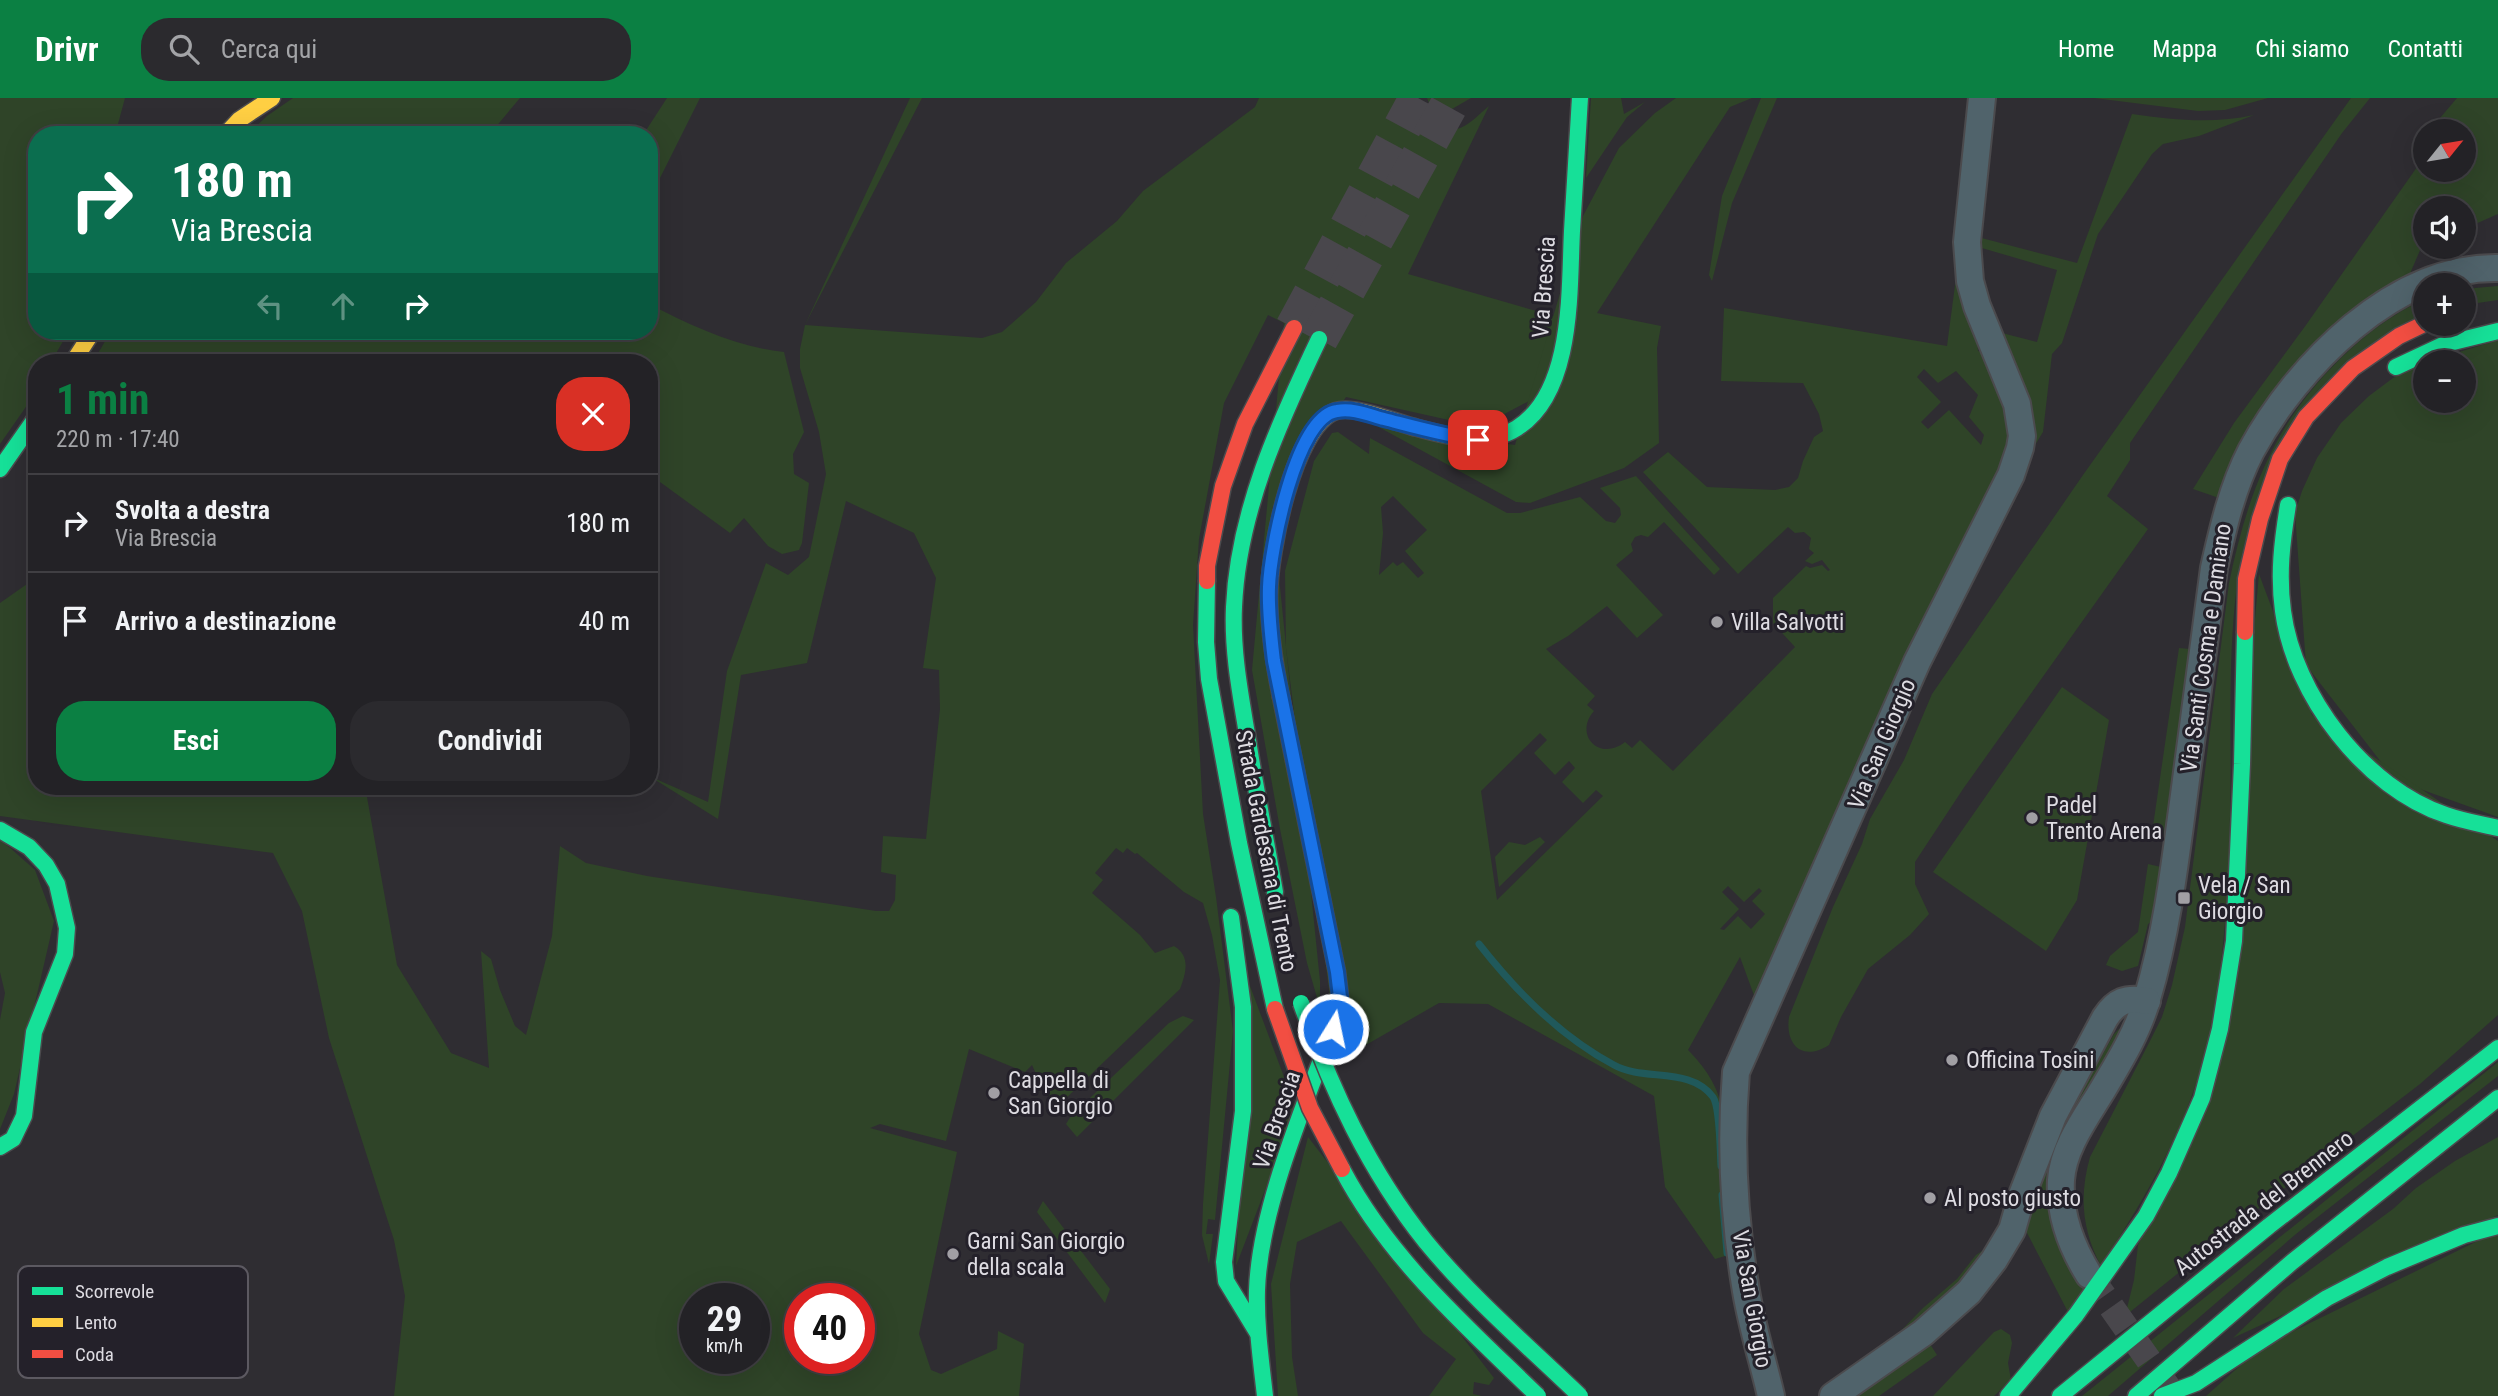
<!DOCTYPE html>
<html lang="it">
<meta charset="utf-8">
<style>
body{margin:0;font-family:"Roboto Condensed",sans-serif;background:#2b2a2e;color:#f1f3f6;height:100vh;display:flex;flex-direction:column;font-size:26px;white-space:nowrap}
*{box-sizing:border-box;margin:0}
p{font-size:23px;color:#a3a4a7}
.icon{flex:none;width:38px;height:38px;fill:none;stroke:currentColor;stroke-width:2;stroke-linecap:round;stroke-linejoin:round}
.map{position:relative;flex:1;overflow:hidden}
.panel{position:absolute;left:28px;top:256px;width:630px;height:441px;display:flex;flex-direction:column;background:#232226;border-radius:28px;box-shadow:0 7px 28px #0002,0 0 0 2px #403f43}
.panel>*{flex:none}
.banner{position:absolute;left:28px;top:28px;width:630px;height:214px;border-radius:28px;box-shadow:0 7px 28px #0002,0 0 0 2px #403f43;background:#0b6e4f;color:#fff;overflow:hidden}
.needle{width:46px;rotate:60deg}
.controls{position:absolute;left:2413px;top:21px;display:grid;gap:14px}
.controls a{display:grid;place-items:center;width:63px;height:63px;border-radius:50%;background:#232226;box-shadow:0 7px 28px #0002,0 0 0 2px #403f43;font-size:35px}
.speed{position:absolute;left:679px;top:1185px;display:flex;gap:14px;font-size:35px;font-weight:700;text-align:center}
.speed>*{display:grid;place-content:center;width:91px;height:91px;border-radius:50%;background:#232226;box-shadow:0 7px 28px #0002,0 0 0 2px #403f43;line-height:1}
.speed small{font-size:18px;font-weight:400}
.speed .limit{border:10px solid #d22;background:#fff;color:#111}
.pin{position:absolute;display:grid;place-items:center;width:60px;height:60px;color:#fff;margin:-30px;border-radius:14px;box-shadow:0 4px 10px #0006}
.me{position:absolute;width:77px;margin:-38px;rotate:10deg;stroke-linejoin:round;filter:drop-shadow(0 0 5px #0008)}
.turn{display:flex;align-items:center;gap:24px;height:147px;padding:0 28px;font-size:32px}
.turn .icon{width:91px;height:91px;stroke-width:2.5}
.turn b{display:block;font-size:49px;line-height:60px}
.lanes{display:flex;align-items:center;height:66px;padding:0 28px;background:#0003;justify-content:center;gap:35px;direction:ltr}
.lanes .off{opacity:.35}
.round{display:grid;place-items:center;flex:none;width:74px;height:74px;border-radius:28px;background:#2b2a2e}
.head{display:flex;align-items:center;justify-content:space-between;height:119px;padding:0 28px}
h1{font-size:42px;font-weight:700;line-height:52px;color:#0b8043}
.primary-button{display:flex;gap:14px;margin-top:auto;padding:14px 28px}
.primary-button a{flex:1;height:80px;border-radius:28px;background:#0b8043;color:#fff;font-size:28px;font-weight:700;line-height:80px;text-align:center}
.primary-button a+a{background:#2b2a2e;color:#f1f3f6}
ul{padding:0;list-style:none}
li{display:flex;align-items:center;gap:21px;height:98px;padding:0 28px;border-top:2px solid #403f43}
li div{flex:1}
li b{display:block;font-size:26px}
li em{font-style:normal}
header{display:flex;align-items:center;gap:42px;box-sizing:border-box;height:98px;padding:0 35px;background:#0b8043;color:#fff}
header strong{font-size:33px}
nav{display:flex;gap:38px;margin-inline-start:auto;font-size:24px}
.search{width:490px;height:63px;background:#2b2a2e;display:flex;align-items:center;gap:18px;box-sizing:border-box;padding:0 24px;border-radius:28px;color:#a3a4a7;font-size:26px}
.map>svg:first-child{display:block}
.green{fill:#2f4428;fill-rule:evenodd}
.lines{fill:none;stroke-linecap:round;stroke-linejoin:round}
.stream{stroke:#20595b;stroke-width:7}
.street-tunnel{stroke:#49474c;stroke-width:26;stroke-dasharray:26 13;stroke-linecap:butt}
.highway-tunnel{stroke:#49474c;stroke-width:38;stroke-dasharray:38 19;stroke-linecap:butt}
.street-casing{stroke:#4b4a4d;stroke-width:30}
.fast-casing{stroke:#4b4a4d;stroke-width:19}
.slow-casing{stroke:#4b4a4d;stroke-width:19}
.jam-casing{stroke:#4b4a4d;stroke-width:19}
.street{stroke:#50636b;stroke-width:26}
.fast{stroke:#16e098;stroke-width:16}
.slow{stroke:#ffcf43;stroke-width:16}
.jam{stroke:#f24e42;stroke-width:16}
.fast-bridge-casing{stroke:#4b4a4d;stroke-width:19;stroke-linecap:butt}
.jam-bridge-casing{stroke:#4b4a4d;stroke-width:19;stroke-linecap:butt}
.fast-bridge{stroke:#16e098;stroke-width:16}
.jam-bridge{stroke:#f24e42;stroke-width:16}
.route-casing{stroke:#114b97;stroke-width:18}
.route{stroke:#1a73e8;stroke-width:12}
.poi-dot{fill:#a19fa4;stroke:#24212a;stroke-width:2.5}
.labels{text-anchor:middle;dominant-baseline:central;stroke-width:6;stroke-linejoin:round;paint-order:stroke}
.street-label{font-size:23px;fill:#dedce2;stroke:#24212a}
.poi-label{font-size:23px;fill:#dedce2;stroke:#24212a;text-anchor:start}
.key{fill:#24212a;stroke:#5c5961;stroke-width:2}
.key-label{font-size:19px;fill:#dedce2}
</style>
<header>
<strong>Drivr</strong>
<div class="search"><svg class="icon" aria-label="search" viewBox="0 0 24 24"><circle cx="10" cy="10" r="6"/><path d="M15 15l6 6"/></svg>Cerca qui</div>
<nav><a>Home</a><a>Mappa</a><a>Chi siamo</a><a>Contatti</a></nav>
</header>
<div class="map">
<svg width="2498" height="1298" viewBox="0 0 2498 1298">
<rect width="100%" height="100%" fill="#2f2d32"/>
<g class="green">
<path d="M0,0H125L115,37H37V233H69L51,264H37V293L0,346Z"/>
<path d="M293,0H520L489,37H247L267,18Z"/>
<path d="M667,0H700L649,102V37H643Z"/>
<path d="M910,0H922L805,227L982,240L1002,234L1036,204L1066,165L1117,123L1143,93L1255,9L1259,0H1410C1418,18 1435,36 1457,31C1469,28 1479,16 1489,8L1408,176L1557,219L1529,303L1480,329L1346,299L1272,410L1320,883V910L1307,865L1280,731L1252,572L1284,225L1268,217L1224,305L1199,441L1193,527L1203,716L1216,799L1233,933L1215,1122L1208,1121L1206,1136H1213L1209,1166L1202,1137L1203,1106L1220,882L1212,837L1203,805L1184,794L1137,755L1135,756L1127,750L1123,755L1116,750L1095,775L1103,782L1092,795L1140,837L1155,855L1174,848C1191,858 1186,875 1180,891L1061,1005L1059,1002L1052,1007L1048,1004L1050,987L1045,977L1037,978L1032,967L1025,974L969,951L946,1043L880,1026L870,1030L957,1054L919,1236L931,1272L941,1276L997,1251L998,1233L1024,1246L1019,1298H394L405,1198L394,1142L329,940L302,813L273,755L0,718V505L37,479V688H365L397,867L451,955L489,970L481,853L491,861L500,892L515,928L526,937L552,838L560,748L586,765L647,778L876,813H889L895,802L896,777L881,774L883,738L926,741L940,611L939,572L923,570L936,480L914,435L846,403L807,565L741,577L718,721L649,678L708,704L727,573L766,465L788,477L809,459L826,376L819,334L800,270V251L805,227ZM695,1200H754V1260H695ZM800,1200H859V1260H800Z"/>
<path d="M1427,0H1471L1452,11L1439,12L1429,5Z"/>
<path d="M1591,0H1621L1624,16L1645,4L1627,19L1586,80Z"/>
<path d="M1676,0H1752L1730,9L1597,215L1661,228L1657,250L1659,345L1624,370L1530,405L1516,404L1375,327L1515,347L1583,118L1619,50L1655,15Z"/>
<path d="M1761,0H1777L1732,105L1712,183L1709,177L1722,98Z"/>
<path d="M2094,0H2268L2225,12L2198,13Z"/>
<path d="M2351,0H2370L2342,35L2130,345V362L2107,398L2148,431L1963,691L1915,764V786L1929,816L1910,837L1868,871L1841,919L1829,947C1802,964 1785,947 1789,919L1833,809L1862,746L1870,721L1904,662L1932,596L2083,377Z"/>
<path d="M2457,0H2498V116L2464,131V110H2426L2425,148L2421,150L2409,178L2357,208L2315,246L2291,276L2219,400L2193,391L2234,325L2306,227L2422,62L2416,49L2425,38L2426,72H2464V33H2429Z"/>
<path d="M2132,16C2174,22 2213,26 2254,17L2199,38L2163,46L2152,56L2098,136L2062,245L2052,256L2043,334L2029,357L2034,329L2032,312L2002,235L2037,244L2057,172L1975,148L1974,138L2077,165Z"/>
<path d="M1959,157L1977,237L1978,253L1986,255L2009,314L2008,350L2005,367L1755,900L1740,859L1688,952C1704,968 1719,989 1722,1012L1732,1156L1715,1161L1665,1089L1654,998L1488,906L1439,905L1338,963L1286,550L1285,473L1314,363L1332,335L1338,334L1369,356L1370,340L1507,415H1520L1580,399L1606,423L1615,425L1621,417L1620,410L1600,390L1636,378L1720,471L1714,477L1664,424L1648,439L1641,437L1635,439L1631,446L1633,453L1616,467L1663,517L1637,540L1607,508L1568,538L1546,551L1595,598L1587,607L1594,613C1573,637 1600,664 1625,644L1632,650L1640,642L1673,673L1795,549L1773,525V500L1806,468L1810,470L1822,467L1828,473L1830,472L1822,462L1812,466L1805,463L1814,455L1809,451L1811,440L1804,434L1795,435L1788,429L1738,476L1643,374L1668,354L1707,389L1775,392L1789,389L1798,380L1803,363L1814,339L1823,333L1819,316L1803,285L1721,283L1724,210L1947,248ZM1924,271L1938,285L1956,273L1978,297L1969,319L1984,337L1981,347L1949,312L1928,331L1921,324L1941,304L1917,279ZM1393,398L1427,432L1405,453L1424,475L1418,480L1403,464L1397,468L1393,464L1379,477L1383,435L1381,409ZM1540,635L1547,642L1534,655L1555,677L1569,663L1575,670L1562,684L1583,705L1596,692L1603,698L1497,802L1481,693ZM1728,788L1744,804L1759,790L1762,793L1752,803L1765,816L1751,831L1738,818L1724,832L1720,831L1739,811L1722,794Z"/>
<path d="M2498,188V202L2464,207V191Z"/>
<path d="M2425,201V219C2313,264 2253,371 2237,487C2227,564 2232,642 2230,719C2229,790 2224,865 2210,935C2191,1023 2149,1094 2101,1168C2082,1132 2079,1098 2090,1059L2151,941L2162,919L2172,887L2185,829L2229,485C2248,394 2274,325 2342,259C2367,235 2394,215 2425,201Z"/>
<path d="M649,206C692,228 736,249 784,254L804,334L793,356L794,376L809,385L802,445L799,452L782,456L768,448L744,420L730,435L649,376V264H93L111,233H649Z"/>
<path d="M2498,242V719L2395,682L2306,567L2295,415L2302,393L2317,360L2341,325L2369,298L2393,280L2425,265L2426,303H2464V264H2427Z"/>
<path d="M2259,476L2312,617L2498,743V917L2420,986L2264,1106L2125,1218L2134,1182L2138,1147L2212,997Z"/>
<path d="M2179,550L2190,551L2165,738L2152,735Z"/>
<path d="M2062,589L2109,622L2077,802L2046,853L1933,774Z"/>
<path d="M1540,739L1545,744L1499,789L1495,759L1509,744L1525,747Z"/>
<path d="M0,741L35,772L54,823L14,996L0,1031V922L5,895L0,874Z"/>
<path d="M2148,766L2161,769L2155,821L2148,826L2138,868L2122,873L2106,867L2110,858L2138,834Z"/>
<path d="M1250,888L1296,1011L1236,1168Z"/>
<path d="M1183,918L1194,922L1077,1039L1066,1026L1071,1018L1169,925Z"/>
<path d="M2119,931L2123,933L2102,975L2057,1138C2063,1158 2070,1177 2084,1193L2068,1214L2025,1131L2052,1046L2114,936Z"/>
<path d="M2498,964V978L2296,1136L2108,1298H2082Z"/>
<path d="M1308,1039L1494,1280L1489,1287L1474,1284L1473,1296L1482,1298H1429L1456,1261L1423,1235L1341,1123L1297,1144L1290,1186L1292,1259L1298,1298H1278L1271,1186Z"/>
<path d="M2498,1039V1117L2233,1240L2284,1191L2393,1111L2416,1090L2455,1063Z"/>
<path d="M1043,1103L1110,1191L1105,1205L1037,1114Z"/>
<path d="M2498,1133V1298H2206L2261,1249Z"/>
<path d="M1996,1144L1965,1183L1898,1236L1923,1210L1957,1181L1976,1157Z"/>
<path d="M2001,1231L2010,1237L2012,1245L2008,1265L2011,1282L1994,1298H1933L1994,1234Z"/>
<path d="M1928,1243L1937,1257L1879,1298H1848Z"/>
</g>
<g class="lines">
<g class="stream">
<path d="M1479,846C1515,892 1561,939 1614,967C1644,984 1690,968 1713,999C1720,1009 1720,1053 1721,1068"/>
<path d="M1722,1097L1727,1155"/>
</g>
<path class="street-tunnel" d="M2089,1177L2169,1291"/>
<g class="highway-tunnel">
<path d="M1294,230L1418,0"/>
<path d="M1319,241L1453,0"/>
</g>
<g class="street-casing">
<g id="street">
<path d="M2089,1177C2071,1148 2059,1117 2061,1082C2063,1051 2084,1022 2100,996C2118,966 2138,934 2147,901C2167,834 2175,765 2184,697C2194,621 2204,546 2214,470C2223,430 2232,390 2251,353C2297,268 2394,168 2498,170"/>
<path d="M1771,1298C1763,1263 1752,1229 1746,1193C1734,1121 1730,1047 1736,974L1917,564L2011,377L2020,350L2022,338L2017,306L1977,208L1970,183L1967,144L1982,0"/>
<path d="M1833,1298L1923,1235L1969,1194L1994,1162L2012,1132L2022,1097L2053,1018L2105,920C2116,903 2126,899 2147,903"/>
</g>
</g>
<g class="fast-casing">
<g id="fast">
<path d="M2396,269L2445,246L2498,233"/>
<path d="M1414,329C1446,338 1486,350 1517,330C1574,294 1569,192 1572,133C1575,88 1577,44 1580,0"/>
<path d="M0,371L37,318"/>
<path d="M2288,407C2282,444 2278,476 2283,513C2294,597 2365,690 2446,717C2463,723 2481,726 2498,730"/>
<path d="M1207,483L1206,544L1209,581L1239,745L1275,911"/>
<path d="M0,732L29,749L46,767L57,786L67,830L65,856L34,934L24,1018L13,1041L0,1049"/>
<path d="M1275,794C1266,741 1255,689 1247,636C1240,594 1232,552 1234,509C1238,414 1279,325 1319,241"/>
<path d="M1231,819L1243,909V1013L1224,1164L1226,1183L1257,1234"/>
<path d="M1265,1298C1261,1262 1256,1228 1257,1192C1260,1105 1309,998 1338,916L1340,899L1337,874L1281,599"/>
<path d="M2008,1298L2076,1217L2146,1118L2169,1075L2202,1000L2220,931L2234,843L2242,666L2245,534"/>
<path d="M2060,1298L2269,1128L2498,950"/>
<path d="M2136,1298L2292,1164L2498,1000"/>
<path d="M2162,1298L2196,1285L2327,1200L2387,1169L2464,1137L2498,1128"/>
</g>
</g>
<g class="slow-casing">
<g id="slow">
<path d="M225,37L239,22L272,0"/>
<path d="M73,264L93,233"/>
<path d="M1281,599C1274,565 1269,532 1269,498C1269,456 1293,328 1336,313C1354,307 1395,324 1414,329"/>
</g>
</g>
<g class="jam-casing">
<g id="jam">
<path d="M1207,483V468L1223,388L1245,326L1294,230"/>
<path d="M2245,534L2246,481L2260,421L2280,361L2306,319L2353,270L2399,238L2426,225"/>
</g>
</g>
<use href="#street" class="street"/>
<use href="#fast" class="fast"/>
<use href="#slow" class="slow"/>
<use href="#jam" class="jam"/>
<g class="fast-bridge-casing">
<g id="fast-bridge">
<path d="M1301,905C1331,991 1369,1073 1426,1144C1472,1200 1528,1248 1580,1298"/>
<path d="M1342,1071C1389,1161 1466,1228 1538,1298"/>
</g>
</g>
<g class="jam-bridge-casing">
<path id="jam-bridge" d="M1275,911L1310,1010L1342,1071"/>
</g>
<use href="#fast-bridge" class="fast-bridge"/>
<use href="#jam-bridge" class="jam-bridge"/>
</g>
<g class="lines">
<g class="route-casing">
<path id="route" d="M1333,931L1340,899L1337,874L1274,563C1271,538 1268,514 1269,489C1270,453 1296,318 1337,313C1353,310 1369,317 1384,321C1415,329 1446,338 1478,342"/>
</g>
<use href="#route" class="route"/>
</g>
<g class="poi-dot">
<circle cx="1717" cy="524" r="7"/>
<circle cx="2032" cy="720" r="7"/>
<rect x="2177" y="793" width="14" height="14" rx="3.5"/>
<circle cx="1952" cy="962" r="7"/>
<circle cx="994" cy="995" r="7"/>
<circle cx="1930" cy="1100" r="7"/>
<circle cx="953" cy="1156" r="7"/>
</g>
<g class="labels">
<g class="street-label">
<text transform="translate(1544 189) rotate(-86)">Via Brescia</text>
<text transform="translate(2206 550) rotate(-82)">Via Santi Cosma e Damiano</text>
<text transform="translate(1882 646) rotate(-67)">Via San Giorgio</text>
<text transform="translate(1266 753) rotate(79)">Strada Gardesana di Trento</text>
<text transform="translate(1277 1022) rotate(-71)">Via Brescia</text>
<text transform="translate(2264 1105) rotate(-38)">Autostrada del Brennero</text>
<text transform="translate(1752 1201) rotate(80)">Via San Giorgio</text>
</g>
<g class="poi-label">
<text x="1731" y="524">Villa Salvotti</text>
<text x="2046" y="707">Padel<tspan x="2046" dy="26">Trento Arena</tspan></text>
<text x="2198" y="787">Vela / San<tspan x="2198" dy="26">Giorgio</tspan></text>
<text x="1966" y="962">Officina Tosini</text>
<text x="1008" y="982">Cappella di<tspan x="1008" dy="26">San Giorgio</tspan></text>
<text x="1944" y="1100">Al posto giusto</text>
<text x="967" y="1143">Garni San Giorgio<tspan x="967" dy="26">della scala</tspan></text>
</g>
</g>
<rect x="18" y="1168" width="230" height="112" rx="10" class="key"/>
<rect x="32" y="1189" width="31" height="8" fill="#16e098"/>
<rect x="32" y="1220" width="31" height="9" fill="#ffcf43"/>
<rect x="32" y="1252" width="31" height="8" fill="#f24e42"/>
<g class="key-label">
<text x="75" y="1200">Scorrevole</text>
<text x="75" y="1231">Lento</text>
<text x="75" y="1263">Coda</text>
</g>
</svg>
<div class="controls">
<a><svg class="needle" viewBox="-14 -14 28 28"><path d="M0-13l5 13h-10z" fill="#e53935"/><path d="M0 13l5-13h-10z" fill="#a3a4a7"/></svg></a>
<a><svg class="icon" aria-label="sound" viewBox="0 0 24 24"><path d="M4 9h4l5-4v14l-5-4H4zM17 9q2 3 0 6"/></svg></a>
<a>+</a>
<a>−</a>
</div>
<div class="speed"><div>29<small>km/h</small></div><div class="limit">40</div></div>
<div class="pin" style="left:1478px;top:342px;background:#d93025"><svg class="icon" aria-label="arrive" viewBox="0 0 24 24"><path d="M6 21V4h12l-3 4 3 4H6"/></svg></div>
<svg class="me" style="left:1333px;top:931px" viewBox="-20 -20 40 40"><circle r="17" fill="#1a73e8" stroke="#fff" stroke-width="3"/><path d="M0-11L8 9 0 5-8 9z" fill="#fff"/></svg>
<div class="banner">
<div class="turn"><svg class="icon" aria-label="right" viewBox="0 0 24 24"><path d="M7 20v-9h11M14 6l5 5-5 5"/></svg><div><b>180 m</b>Via Brescia</div></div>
<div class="lanes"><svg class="icon off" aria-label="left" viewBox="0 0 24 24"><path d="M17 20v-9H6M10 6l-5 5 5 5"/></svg><svg class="icon off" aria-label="ahead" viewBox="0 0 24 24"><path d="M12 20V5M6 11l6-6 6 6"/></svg><svg class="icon" aria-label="right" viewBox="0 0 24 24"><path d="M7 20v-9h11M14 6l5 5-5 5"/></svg></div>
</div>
<section class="panel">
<div class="head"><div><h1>1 min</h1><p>220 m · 17:40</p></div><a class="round" style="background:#d93025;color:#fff"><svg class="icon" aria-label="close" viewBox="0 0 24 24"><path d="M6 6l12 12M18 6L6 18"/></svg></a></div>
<ul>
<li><svg class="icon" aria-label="right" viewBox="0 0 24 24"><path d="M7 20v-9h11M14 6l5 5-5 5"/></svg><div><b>Svolta a destra</b><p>Via Brescia</p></div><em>180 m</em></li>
<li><svg class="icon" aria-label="arrive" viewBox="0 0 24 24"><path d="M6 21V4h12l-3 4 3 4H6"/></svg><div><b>Arrivo a destinazione</b></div><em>40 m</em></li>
</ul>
<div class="primary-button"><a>Esci</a><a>Condividi</a></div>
</section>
</div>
